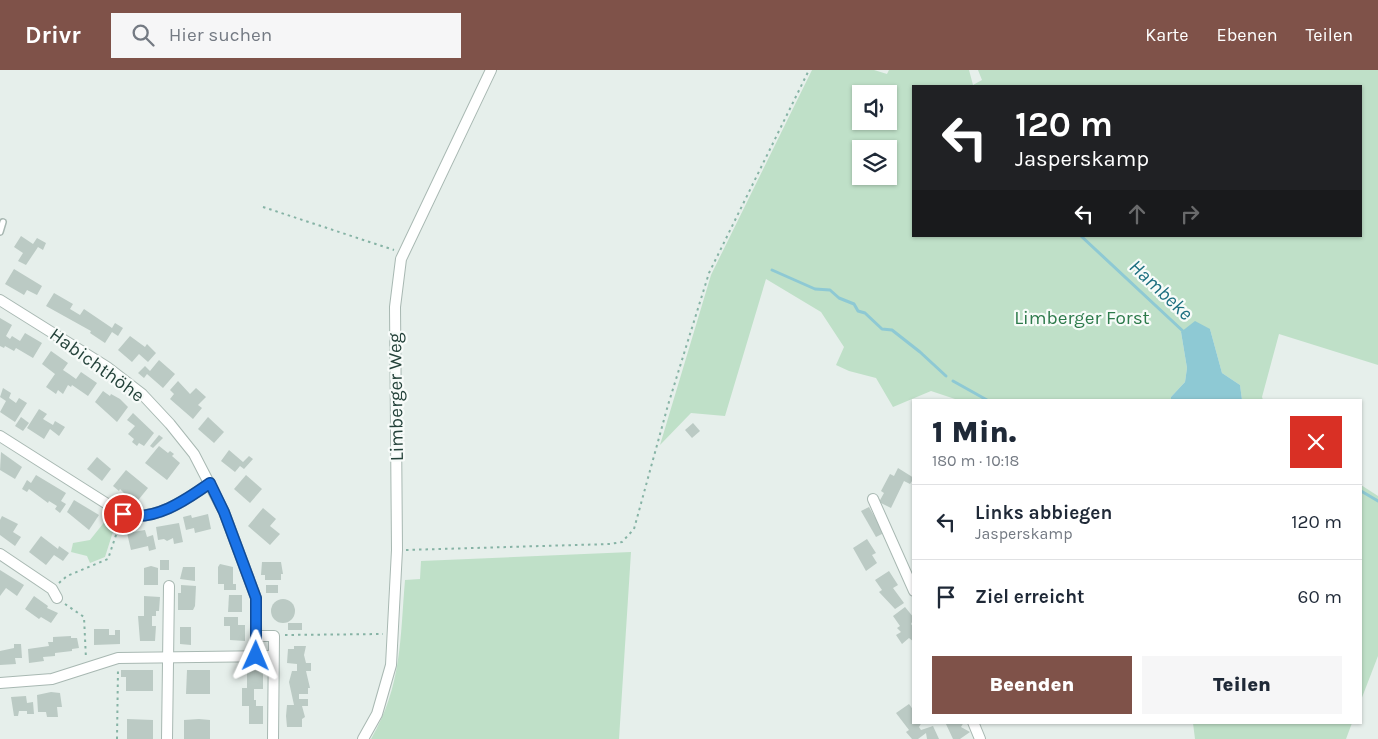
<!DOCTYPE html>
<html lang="de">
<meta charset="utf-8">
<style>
body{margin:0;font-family:Karla,sans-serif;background:#f6f6f7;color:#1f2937;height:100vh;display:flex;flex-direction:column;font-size:19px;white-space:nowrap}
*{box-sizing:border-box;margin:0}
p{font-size:16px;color:#747a83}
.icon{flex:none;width:28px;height:28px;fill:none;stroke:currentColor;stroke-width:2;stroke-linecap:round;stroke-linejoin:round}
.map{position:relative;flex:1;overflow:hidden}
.panel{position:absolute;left:912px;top:329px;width:450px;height:325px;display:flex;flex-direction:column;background:#fff;border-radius:0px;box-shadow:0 1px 4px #0004}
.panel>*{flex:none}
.banner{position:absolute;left:912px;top:15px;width:450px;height:152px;border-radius:0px;box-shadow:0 1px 4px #0004;background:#202124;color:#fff;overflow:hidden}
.controls{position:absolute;left:852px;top:15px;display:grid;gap:10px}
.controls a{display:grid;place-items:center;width:45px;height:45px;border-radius:0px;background:#fff;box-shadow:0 1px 4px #0004;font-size:25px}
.pin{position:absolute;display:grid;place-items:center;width:42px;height:42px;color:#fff;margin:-21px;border:2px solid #fff;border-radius:50%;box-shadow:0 1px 5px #0007}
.me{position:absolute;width:55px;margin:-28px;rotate:1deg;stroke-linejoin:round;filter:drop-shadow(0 0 4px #0008)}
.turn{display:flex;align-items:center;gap:18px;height:105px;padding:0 20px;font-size:22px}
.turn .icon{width:65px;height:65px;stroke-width:2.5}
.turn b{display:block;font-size:35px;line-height:42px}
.lanes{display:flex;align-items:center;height:48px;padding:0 20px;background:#0003;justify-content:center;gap:25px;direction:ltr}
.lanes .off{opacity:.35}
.round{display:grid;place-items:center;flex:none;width:52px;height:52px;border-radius:0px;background:#f6f6f7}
.overview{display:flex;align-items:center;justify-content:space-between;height:85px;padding:0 20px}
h1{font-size:30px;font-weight:800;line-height:38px}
.button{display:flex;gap:10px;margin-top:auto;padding:10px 20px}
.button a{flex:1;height:58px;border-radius:0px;background:#7f5249;color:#fff;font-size:20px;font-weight:800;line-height:58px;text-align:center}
.button a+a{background:#f6f6f7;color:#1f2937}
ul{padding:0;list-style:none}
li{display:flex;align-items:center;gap:15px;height:75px;padding:0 20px;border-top:1px solid #e0e1e3}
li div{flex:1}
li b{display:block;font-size:19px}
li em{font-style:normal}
header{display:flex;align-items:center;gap:30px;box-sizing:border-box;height:70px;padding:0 25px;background:#7f5249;color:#fff}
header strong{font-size:24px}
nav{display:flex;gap:28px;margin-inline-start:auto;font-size:18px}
.search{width:350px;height:45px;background:#f6f6f7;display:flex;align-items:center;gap:12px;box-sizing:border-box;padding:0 18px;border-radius:0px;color:#747a83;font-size:19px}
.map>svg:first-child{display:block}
.green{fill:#bfe0c8;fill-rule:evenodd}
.water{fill:#8ec9d4}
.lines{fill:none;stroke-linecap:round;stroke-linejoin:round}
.stream{stroke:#8ec9d4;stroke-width:3}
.building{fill:#bbcac4}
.service-casing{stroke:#a8b8b2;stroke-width:8}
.minor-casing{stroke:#a8b8b2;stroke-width:12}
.path{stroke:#86b3a5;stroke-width:2;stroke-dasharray:2.5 4;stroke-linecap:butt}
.service{stroke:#fff;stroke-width:5}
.minor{stroke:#fff;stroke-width:10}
.route-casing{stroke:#114b97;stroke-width:12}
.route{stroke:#1a73e8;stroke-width:9}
.labels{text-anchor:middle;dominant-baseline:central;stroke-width:4.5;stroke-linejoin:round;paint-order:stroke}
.park-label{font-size:19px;fill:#2d7a4b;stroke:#f7fbf9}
.street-label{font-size:19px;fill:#24423a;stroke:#f7fbf9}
.water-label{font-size:20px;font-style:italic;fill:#1c6f80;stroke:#f7fbf9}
</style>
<header>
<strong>Drivr</strong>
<div class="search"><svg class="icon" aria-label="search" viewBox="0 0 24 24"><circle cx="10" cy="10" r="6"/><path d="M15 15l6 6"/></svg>Hier suchen</div>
<nav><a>Karte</a><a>Ebenen</a><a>Teilen</a></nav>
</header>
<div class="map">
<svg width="1378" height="669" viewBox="0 0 1378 669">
<rect width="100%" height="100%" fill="#e6efeb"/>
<g class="green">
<path d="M812,0H874L887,4L889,0H969L973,15L982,10L978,0H1378V295L1279,264L1262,327L1263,330H1242L1240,315L1222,303L1210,259L1181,262L1187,298L1185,312L1171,327V330H958L931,321L893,337L876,308L849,301L836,295L844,277L821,242L766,209L725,346L691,343L660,375L711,205ZM914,16H1361V166H914ZM861,24H889V51H861ZM861,79H889V106H861Z"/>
<path d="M1361,415L1378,426V586L1361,630Z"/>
<path d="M110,445L117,449L105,487L90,493L87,486L71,482L73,473L90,470Z"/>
<path d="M631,482L619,669H371C402,616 400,569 405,510L420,509L421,491Z"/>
<path d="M1193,653V652L1352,653L1346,669H1195Z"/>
</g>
<path class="water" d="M1195,251L1210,259L1222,303L1240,315L1242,330H1171V327L1185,312L1187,298L1181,262Z"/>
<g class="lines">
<g class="stream">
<path d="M1081,166L1185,263"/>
<path d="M772,200L815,219L830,220L839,228L854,234L858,241L865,243L882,259L892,260L920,282L946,306"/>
<path d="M953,311L987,330"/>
<path d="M1361,421L1378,431"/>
</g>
</g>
<g class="building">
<path d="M21,166L33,174L37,168L46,173L43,180L38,177L26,195L18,191L23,183L14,177Z"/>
<path d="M14,199L42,216L37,225L27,220L24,225L5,214Z"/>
<path d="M54,223L73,234L70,239L80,245L84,239L112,258L115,253L123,258L118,266L112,262L105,273L90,263L91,261L46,236Z"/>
<path d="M0,248L12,255L6,266L10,269L12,266L20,271L25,263L42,273L33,288L16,278L14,281L5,276L4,278L0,276Z"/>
<path d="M130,266L145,277L147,274L156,283L148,292L139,284L132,292L118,280Z"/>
<path d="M51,281L68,293L63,300L69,304L76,309L81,302L97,313L88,326L72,315L71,317L68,315L63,324L58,320L56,324L46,317L55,304L42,294Z"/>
<path d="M159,290L175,304L163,318L147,304L144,308L138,303L145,296L150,301Z"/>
<path d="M178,311L190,324L196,318L206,327L198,335L202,338L193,349L170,329L174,324L170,320Z"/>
<path d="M3,318L11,323L9,328L16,333L19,328L27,333L15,352L0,342L6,331L0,327Z"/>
<path d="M103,321L110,326L111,324L120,329L128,337L117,352L95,332Z"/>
<path d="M39,339L47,344L43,349L53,355L55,351L65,357L59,366L50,359L44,369L27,358Z"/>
<path d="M133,343L154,363L144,376L139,373L137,376L132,372L134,369L128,364L135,356L127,350Z"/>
<path d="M21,347L29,353L23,361L15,356Z"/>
<path d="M208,347L224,362L214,373L198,359Z"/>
<path d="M693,353L700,361L692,368L685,360Z"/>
<path d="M159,365L163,368L153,378L150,376Z"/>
<path d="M159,376L168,383L170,381L174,384L172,386L180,393L167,410L145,393Z"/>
<path d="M229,380L243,392L249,386L253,389L244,399L240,396L235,402L221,391Z"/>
<path d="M1,382L22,397L15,409L0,400Z"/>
<path d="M97,387L111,399L102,411L87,399Z"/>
<path d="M898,398L914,408L910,414L904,411L891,438L879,432L884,423L881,421L890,404L894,406Z"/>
<path d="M126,400L148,418L135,434L120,419L119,421L113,416Z"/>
<path d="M36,405L66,423L61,431L66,434L60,443L55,439L57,436L49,431L48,433L29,419L27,422L22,419L27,410L31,413Z"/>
<path d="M246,405L262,419L250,433L234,419Z"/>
<path d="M74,430L99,445L89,460L67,442Z"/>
<path d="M869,437L884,463L876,467L861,441Z"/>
<path d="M263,438L276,449L270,456L280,464L270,475L248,456Z"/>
<path d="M208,444L211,459L195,463L194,458L186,460L183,447L191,445L192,448Z"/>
<path d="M2,446L18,454L13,462L21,467L15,476L0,465V450Z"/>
<path d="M179,453L183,472L174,474L173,468L167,471L164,469L158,470L156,457Z"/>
<path d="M145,460L147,467L153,465L156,479L149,481L148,476L131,480L127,463Z"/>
<path d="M41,466L58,479L59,476L69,483L63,491L54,485L46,495L29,482Z"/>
<path d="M867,469L876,483L872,485L877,493L866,501L853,478Z"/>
<rect x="160" y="490" width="9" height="10"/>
<path d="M262,492H281L283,504H281V510H265V505H261Z"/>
<path d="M220,494L233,497V514H236V520H224V514H218V497Z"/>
<path d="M151,496L158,498V515H144V498Z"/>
<path d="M183,497H195V511L180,509Z"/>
<path d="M0,500L24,515L17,526L6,518L0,526Z"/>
<path d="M889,501L898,515L893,518L904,533L895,539L879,522L882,520L875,510Z"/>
<path d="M181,515L196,516L195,536L193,540H178V523H181Z"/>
<rect x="266" y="515" width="12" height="8"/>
<path d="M229,525H242V542H228Z"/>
<path d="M34,526L48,536L47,538L58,543L51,553L41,547L39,549L25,539Z"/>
<path d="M144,526L160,527L159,541H156V546H152V556H156L155,571H140L138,546H144Z"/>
<circle cx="283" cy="541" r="12"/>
<path d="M905,537L914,548L911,554L914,558V572L909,568L902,574L896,565L901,562L897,558L900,556L893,546Z"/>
<path d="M224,547H238V555H245V571L230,570V556H224Z"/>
<rect x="288" y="553" width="14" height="7"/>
<path d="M180,557H191V575L180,574Z"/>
<path d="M94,559H109V565H115V560H120V574L94,575Z"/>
<path d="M71,566V568H77L79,578L72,579V581L55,583V586L43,587L44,591L29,593L28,579L49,576L48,572H53V567Z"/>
<path d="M14,574H21L22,588H15L16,594L0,595V581L14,578Z"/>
<path d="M294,576H306L304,585L306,593H311V601H306L310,618H308V624H299V629H308V636H302L305,647L302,649V657H287L286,646L287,635H294L289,612L292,601H297V594L287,593L288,579H294Z"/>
<path d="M121,600H153V621H126V607H121Z"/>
<path d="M187,600H210V624H186Z"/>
<path d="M251,600L263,601V619H254V630H256V636H263V654H249V636H242V618H247V601Z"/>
<path d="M51,622L60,623L62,637H57L58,647H47L46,642H38L37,625Z"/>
<path d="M26,626L27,633L33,632L34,644H27V641H19L18,646H14L11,627Z"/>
<path d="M909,634L914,641V652H922L919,657L921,660L933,656L939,669H927L926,663L918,669H912L906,662L909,660L896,643Z"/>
<path d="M127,649L153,650V669H127Z"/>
<path d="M199,649L210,650V669H184V650Z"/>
<path d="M945,652H964L961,657L970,662L960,669H953Z"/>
</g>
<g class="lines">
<g class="service-casing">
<path id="service" d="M0,162L3,152"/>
</g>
<g class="minor-casing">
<g id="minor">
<path d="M0,230L107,297L142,324L170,354L194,384L224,442L256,528V586"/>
<path d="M0,366L123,444C153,453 186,430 210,413"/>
<path d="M873,429L914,521"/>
<path d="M0,484L52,519L57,528"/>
<path d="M256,566H274L273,669"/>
<path d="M0,613L52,609L118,588L273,586"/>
<path d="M973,652L980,669"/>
<path d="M167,669L169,516"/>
<path d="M363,669L377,644L391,595L397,480L395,237L401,189L491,0"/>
</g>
</g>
<g class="path">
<path d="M263,137L394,180"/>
<path d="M406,480L610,474L622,472L634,459L668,335L709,203L809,0"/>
<path d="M59,513L67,506L108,489L120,453"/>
<path d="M65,534L84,547L86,589"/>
<path d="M285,565L383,564"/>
<path d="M117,669L118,599"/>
</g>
<use href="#service" class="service"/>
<use href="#minor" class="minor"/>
</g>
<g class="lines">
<g class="route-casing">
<path id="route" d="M123,444C153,453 186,430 210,413L224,442L256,528V586"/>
</g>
<use href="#route" class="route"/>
</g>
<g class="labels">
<g class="park-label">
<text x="1082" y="248">Limberger Forst</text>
</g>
<g class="street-label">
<text transform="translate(97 295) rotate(36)">Habichthöhe</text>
<text transform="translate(396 327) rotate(-91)">Limberger Weg</text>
</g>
<g class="water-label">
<text transform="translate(1161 220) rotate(43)">Hambeke</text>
</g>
</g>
</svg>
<div class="controls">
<a><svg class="icon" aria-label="sound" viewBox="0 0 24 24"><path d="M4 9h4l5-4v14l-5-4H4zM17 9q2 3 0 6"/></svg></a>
<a><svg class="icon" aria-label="layers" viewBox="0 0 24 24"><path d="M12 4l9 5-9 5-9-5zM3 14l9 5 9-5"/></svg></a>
</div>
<div class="pin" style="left:123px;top:444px;background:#d93025"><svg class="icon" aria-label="arrive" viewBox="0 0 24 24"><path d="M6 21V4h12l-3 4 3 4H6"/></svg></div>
<svg class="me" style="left:256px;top:586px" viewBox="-20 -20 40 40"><path d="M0-17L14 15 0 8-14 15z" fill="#1a73e8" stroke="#fff" stroke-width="4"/></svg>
<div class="banner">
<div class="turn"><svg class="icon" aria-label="left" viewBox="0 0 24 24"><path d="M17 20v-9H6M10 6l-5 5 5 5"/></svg><div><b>120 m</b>Jasperskamp</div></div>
<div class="lanes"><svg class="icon" aria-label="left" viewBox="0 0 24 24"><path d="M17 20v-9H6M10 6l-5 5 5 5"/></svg><svg class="icon off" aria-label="ahead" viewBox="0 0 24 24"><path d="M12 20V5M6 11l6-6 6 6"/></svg><svg class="icon off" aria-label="right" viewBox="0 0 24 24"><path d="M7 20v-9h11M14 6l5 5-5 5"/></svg></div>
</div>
<section class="panel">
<div class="overview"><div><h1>1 Min.</h1><p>180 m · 10:18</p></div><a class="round" style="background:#d93025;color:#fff"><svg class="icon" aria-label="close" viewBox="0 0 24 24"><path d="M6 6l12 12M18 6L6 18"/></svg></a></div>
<ul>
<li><svg class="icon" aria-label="left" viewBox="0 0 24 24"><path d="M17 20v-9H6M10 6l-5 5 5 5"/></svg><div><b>Links abbiegen</b><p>Jasperskamp</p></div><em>120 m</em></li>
<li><svg class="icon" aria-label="arrive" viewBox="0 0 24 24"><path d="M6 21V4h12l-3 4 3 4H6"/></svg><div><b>Ziel erreicht</b></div><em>60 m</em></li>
</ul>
<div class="button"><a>Beenden</a><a>Teilen</a></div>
</section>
</div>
